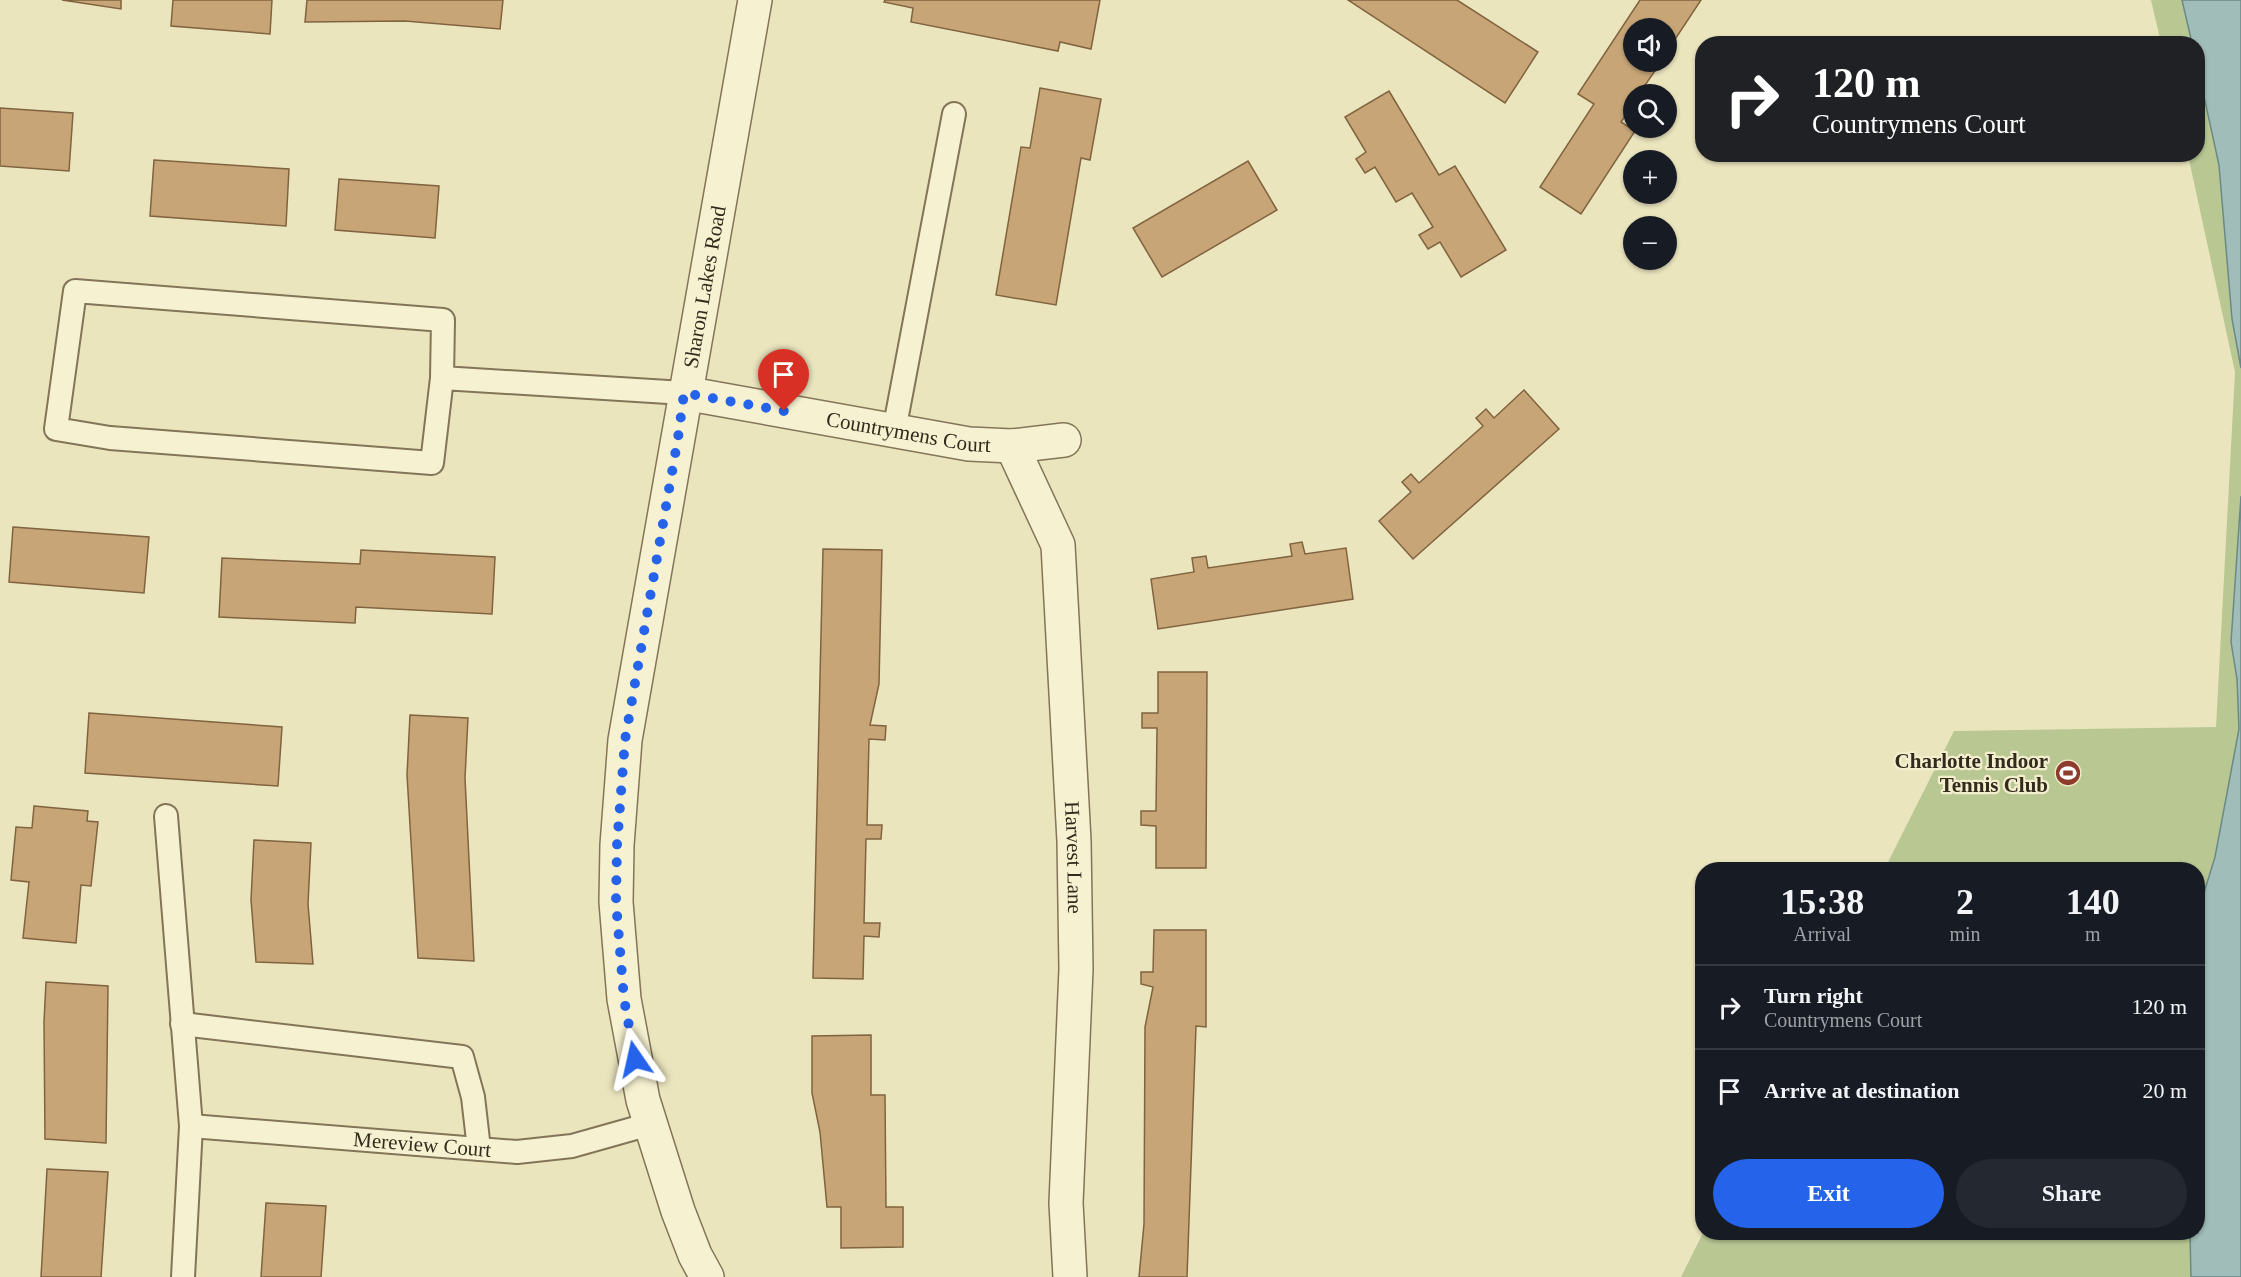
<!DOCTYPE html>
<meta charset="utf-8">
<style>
body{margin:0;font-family:"Times New Roman",serif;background:#242831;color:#f1f3f6;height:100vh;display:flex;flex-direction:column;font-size:22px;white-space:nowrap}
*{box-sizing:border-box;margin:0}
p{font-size:20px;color:#9ea1a6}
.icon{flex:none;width:33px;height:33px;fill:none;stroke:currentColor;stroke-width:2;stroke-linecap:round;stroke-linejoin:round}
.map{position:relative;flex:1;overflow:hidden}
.panel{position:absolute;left:1695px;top:862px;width:510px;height:378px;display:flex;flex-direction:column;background:#171b24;border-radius:24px;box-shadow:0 2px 4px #0004}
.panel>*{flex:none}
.hud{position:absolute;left:1695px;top:36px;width:510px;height:126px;border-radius:24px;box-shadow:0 2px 4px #0004;background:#202124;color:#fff;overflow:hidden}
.tools{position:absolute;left:1623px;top:18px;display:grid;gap:12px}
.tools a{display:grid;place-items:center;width:54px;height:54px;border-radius:50%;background:#171b24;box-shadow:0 2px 4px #0004;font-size:30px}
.pin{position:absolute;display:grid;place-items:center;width:51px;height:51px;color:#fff;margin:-62px -26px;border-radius:50% 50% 50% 0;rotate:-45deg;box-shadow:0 0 6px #0007}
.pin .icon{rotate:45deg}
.me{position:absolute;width:66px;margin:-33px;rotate:349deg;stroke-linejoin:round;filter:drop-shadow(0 0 4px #0008)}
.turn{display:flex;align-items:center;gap:21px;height:126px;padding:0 18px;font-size:27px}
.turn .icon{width:78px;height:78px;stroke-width:2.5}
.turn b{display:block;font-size:42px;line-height:51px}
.eta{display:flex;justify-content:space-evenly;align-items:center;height:102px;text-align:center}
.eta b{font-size:36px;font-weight:800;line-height:42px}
.action{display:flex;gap:12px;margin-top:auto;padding:12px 18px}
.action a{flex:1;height:69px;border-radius:36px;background:#2563eb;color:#fff;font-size:24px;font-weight:800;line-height:69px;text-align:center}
.action a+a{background:#242831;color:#f1f3f6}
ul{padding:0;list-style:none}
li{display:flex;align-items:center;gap:18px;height:84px;padding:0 18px;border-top:2px solid #363941}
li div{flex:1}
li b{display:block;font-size:22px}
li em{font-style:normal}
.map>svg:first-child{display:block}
.green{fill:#b9c893}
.water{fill:#a1bdb9;stroke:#6a8987;stroke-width:1.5}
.building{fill:#c7a576;stroke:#80633f;stroke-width:1.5}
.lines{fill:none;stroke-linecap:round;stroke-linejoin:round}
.service-casing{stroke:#827558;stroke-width:26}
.minor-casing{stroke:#827558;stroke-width:36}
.tertiary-casing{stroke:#827558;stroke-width:36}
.service{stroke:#f6f1d0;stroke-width:22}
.minor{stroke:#f6f1d0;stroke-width:33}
.tertiary{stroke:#f6f1d0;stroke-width:33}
.route{stroke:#2563eb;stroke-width:10;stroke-dasharray:0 18}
.labels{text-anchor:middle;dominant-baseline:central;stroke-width:4.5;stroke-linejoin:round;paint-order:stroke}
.street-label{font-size:21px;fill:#322a1c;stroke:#f3eecd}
.poi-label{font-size:21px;font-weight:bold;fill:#322a1c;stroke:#f3eecd;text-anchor:end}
</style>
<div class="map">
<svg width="2241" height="1277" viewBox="0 0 2241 1277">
<rect width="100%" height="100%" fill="#ebe5be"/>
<path class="green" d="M2151,0H2241V1277H1681L1703,1233H2198V870H1884L1954,731L2216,727L2235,372L2188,155L2198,154V44L2161,43Z"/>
<g class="water">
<path d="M2182,0H2241V368L2232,319L2219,165L2198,69V44L2192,43Z"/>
<path d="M2241,496V1277H2191L2190,1233H2198V912L2215,857L2239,729L2237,679L2231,642Z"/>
</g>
<g class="building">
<path d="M62,0H121V9Z"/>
<path d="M173,0H272L270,34L171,26Z"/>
<path d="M307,0H503L500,29L405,21L305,22Z"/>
<path d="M885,0H1100L1091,49L1060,42L1058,51L911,22L913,8L884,2Z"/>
<path d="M1348,0H1457L1538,52L1505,103Z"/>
<path d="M1640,0H1701L1666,53V28H1634V62H1661L1639,94H1634V103L1621,122L1635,131L1581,214L1540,187L1594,104L1578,94Z"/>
<path d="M1040,88L1101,99L1090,160L1081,158L1056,305L996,295L1021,147L1030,148Z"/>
<path d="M1389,91L1439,175L1455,166L1506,250L1461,277L1440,242L1428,249L1419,235L1433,227L1412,193L1396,202L1375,167L1365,173L1356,159L1366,152L1345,117Z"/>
<path d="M0,108L73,113L69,171L0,166Z"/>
<path d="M154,160L289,169L286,226L150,216Z"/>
<path d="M1248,161L1277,210L1162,277L1133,228Z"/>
<path d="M339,179L439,186L435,238L335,230Z"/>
<path d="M1524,390L1559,429L1413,559L1379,521L1411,492L1402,482L1411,474L1419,483L1483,426L1476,418L1486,409L1494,418Z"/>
<path d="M13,527L149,537L144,593L9,582Z"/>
<path d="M1302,542L1305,554L1346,548L1353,599L1158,629L1151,579L1194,572L1192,558L1206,556L1208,568L1292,556L1290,544Z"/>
<path d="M823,549L882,550L879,684L870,725L886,726L885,740L869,739L867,825H882L881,839H866L864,923H880L879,937L864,936L863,979L813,978Z"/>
<path d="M361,550L495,557L492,614L356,607L355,623L219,617L222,558L360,564Z"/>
<path d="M1158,672H1207L1206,868H1156V826L1141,825V811H1156L1157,728H1142V713H1158Z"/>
<path d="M89,713L282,727L278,786L85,773Z"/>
<path d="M410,715L468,718L465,778L474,961L418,958L407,775Z"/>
<path d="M34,806L88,811L87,821L98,822L91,886L81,885L76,943L23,938L29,882L11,880L16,827L32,828Z"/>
<path d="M254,840L311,843L308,904L313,964L256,962L251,900Z"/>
<path d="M1154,930H1206V1027L1196,1026L1187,1277H1139L1144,1224L1145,1027L1153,987L1141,984V972H1153Z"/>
<path d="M46,982L108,986L106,1143L45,1139L44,1022Z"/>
<path d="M871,1035V1095H885L886,1207H903V1247L841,1248V1207H827L820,1132L812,1093V1036Z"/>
<path d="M47,1169L108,1172L101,1277H41Z"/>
<path d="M266,1203L326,1206L321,1277H261Z"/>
</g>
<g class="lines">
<g class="service-casing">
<g id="service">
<path d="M442,378L432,463L110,438L56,429L75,291L443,320L442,378L684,393"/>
<path d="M894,431L954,114"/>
<path d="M166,816L191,1126L183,1277"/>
<path d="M182,1024L462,1057L473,1097L479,1149"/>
<path id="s1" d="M191,1126L517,1152L572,1146L650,1124"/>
</g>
</g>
<g class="minor-casing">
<g id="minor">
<path id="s2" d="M684,393L969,444L1012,446L1064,440"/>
<path id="s3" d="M1012,446L1058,545L1074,841L1076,969L1066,1203L1070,1277"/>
</g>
</g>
<g class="tertiary-casing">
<g id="tertiary">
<path id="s4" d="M707,1277L695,1255L678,1211L643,1100L624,999L616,902L617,845L625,740L755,0"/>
</g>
</g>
<use href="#service" class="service"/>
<use href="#minor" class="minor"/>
<use href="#tertiary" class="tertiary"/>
</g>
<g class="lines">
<path class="route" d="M635,1059L624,999L616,902L617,845L625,740L678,438L684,393L784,411"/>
</g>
<defs>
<g id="stadium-disc" transform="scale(1.35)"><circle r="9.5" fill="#8d3b2b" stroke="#f3eecd"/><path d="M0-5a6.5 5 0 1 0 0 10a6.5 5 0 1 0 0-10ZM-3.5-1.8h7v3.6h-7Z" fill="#fff"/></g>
</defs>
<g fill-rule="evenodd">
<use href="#stadium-disc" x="2068" y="773"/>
</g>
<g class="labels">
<g class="street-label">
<text stroke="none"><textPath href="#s4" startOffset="1011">Sharon Lakes Road</textPath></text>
<text stroke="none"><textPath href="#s2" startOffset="228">Countrymens Court</textPath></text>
<text stroke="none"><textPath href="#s3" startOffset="422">Harvest Lane</textPath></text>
<text stroke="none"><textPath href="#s1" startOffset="232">Mereview Court</textPath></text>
</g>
<g class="poi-label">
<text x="2048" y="761">Charlotte Indoor<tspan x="2048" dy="24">Tennis Club</tspan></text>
</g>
</g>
</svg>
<div class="tools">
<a><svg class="icon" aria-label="sound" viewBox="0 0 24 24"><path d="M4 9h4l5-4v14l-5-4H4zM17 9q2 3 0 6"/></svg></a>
<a><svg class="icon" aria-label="search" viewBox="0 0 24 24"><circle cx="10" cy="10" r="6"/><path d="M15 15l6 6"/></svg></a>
<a>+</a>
<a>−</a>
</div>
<div class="pin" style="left:784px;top:411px;background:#d93025"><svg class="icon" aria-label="arrive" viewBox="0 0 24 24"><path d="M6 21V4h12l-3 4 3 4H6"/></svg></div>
<svg class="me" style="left:635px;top:1059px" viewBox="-20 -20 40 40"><path d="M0-17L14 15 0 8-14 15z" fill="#2563eb" stroke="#fff" stroke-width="4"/></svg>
<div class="hud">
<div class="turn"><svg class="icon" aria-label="right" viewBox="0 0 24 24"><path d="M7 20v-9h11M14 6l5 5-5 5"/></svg><div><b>120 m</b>Countrymens Court</div></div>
</div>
<section class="panel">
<div class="eta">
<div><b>15:38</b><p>Arrival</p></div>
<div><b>2</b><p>min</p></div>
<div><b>140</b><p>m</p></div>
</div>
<ul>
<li><svg class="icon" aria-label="right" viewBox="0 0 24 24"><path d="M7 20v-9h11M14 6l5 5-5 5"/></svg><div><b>Turn right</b><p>Countrymens Court</p></div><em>120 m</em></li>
<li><svg class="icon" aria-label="arrive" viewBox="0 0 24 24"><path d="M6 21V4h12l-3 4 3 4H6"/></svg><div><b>Arrive at destination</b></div><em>20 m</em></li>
</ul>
<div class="action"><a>Exit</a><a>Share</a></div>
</section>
</div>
